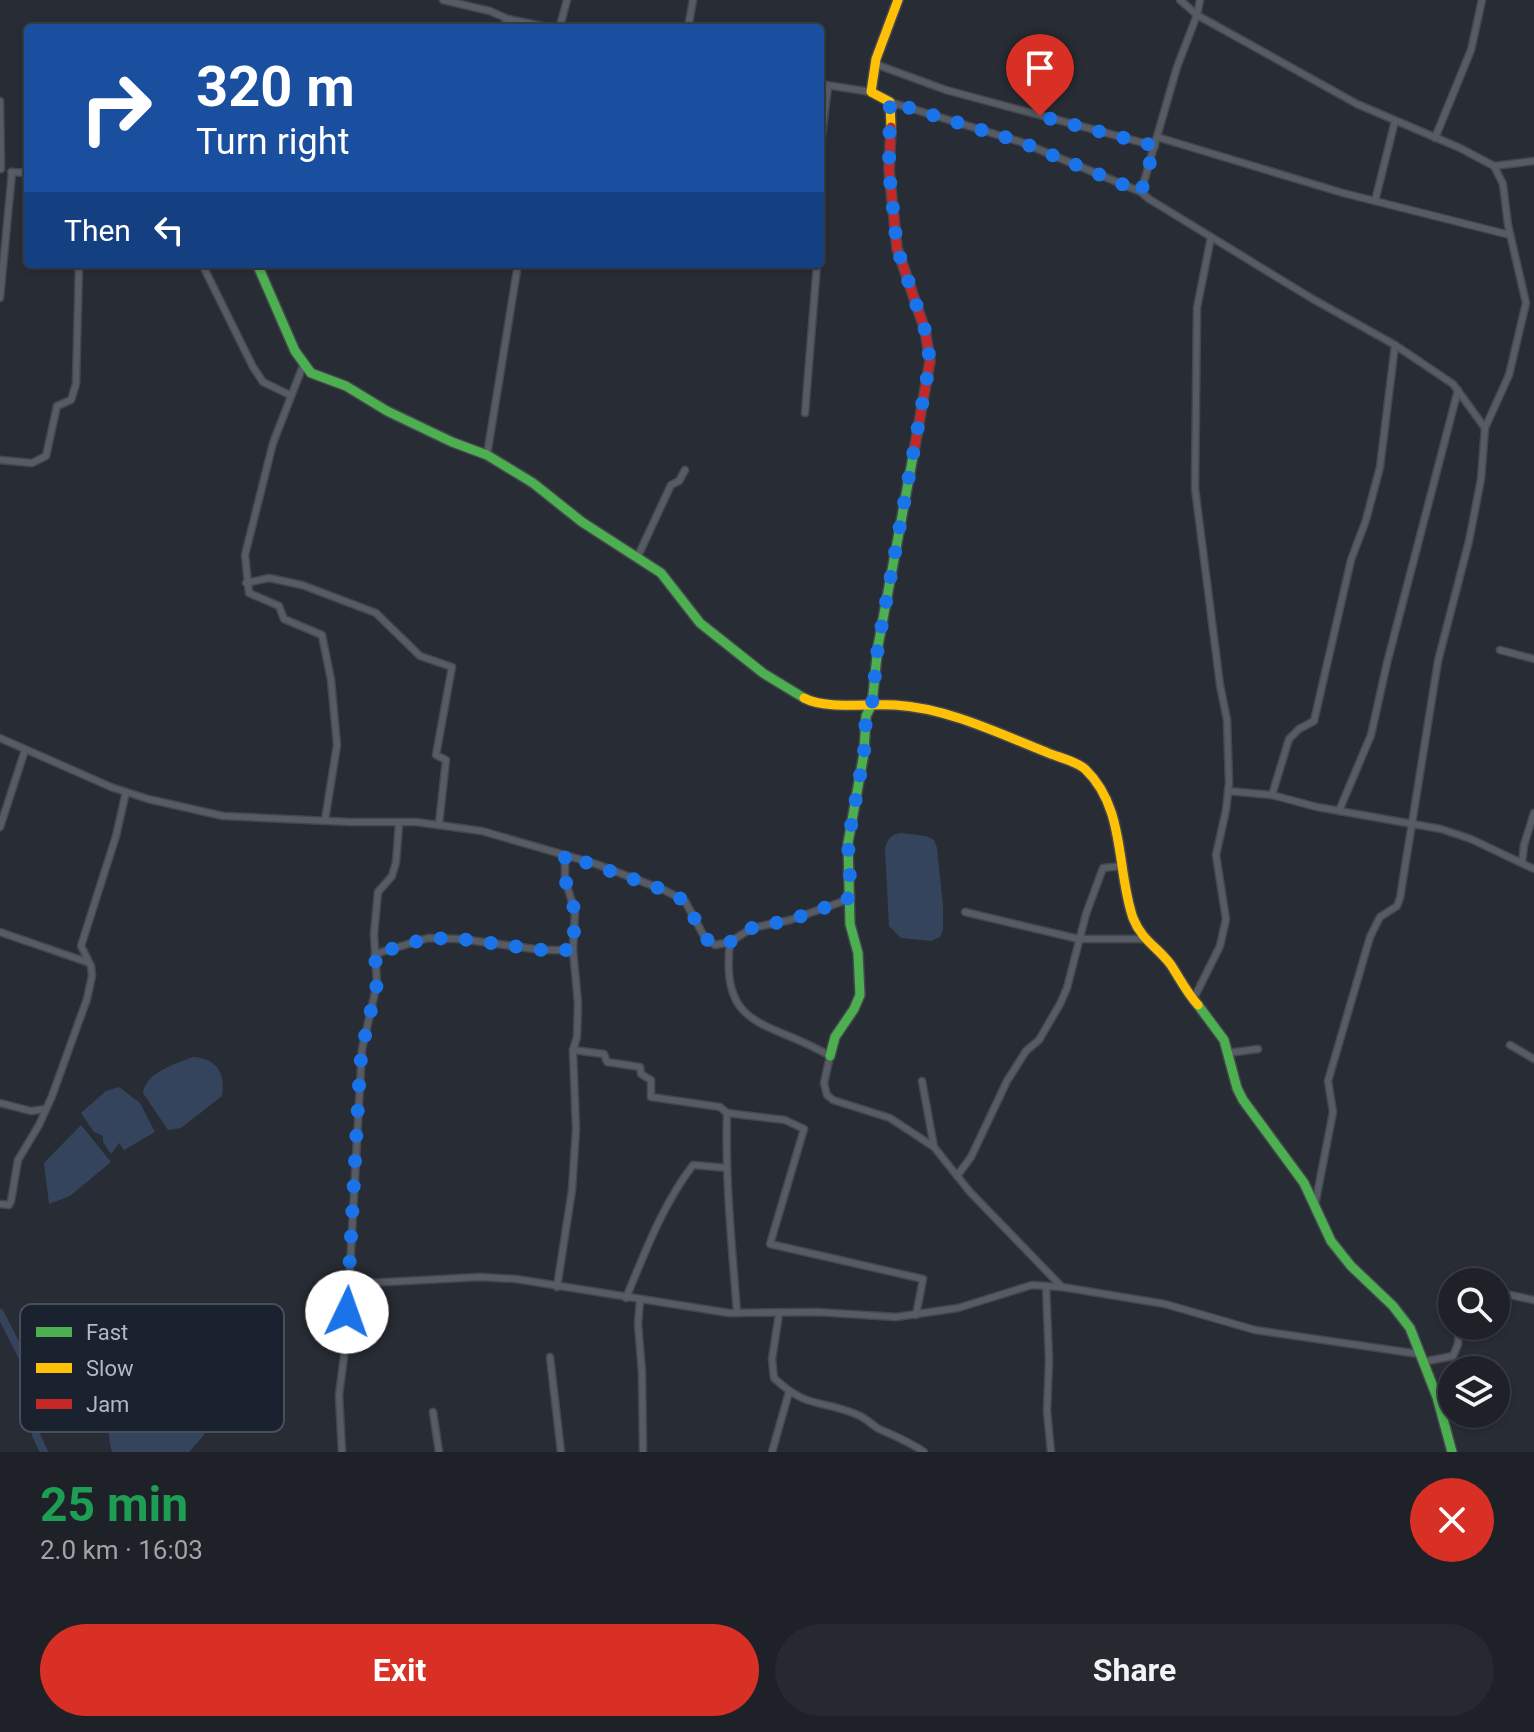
<!DOCTYPE html>
<meta charset="utf-8">
<style>
body{margin:0;font-family:Roboto,sans-serif;background:#26292f;color:#f1f3f6;height:100vh;display:flex;flex-direction:column;font-size:30px;white-space:nowrap}
*{box-sizing:border-box;margin:0}
p{font-size:26px;color:#a1a3a7}
.icon{flex:none;width:44px;height:44px;fill:none;stroke:currentColor;stroke-width:2;stroke-linecap:round;stroke-linejoin:round}
.map{position:relative;height:1452px;overflow:hidden}
.sheet{display:flex;flex-direction:column;background:#1e2127;flex:1}
.sheet>*{flex:none}
.hud{position:absolute;left:24px;top:24px;width:800px;height:244px;border-radius:8px;box-shadow:0 2px 6px #0004,0 0 0 2px #3c3e44;background:#1a4fa0;color:#fff;overflow:hidden}
.tools{position:absolute;left:1438px;top:1268px;display:grid;gap:16px}
.tools a{display:grid;place-items:center;width:72px;height:72px;border-radius:50%;background:#1e2127;box-shadow:0 2px 6px #0004,0 0 0 2px #3c3e44;font-size:40px}
.pin{position:absolute;display:grid;place-items:center;width:68px;height:68px;color:#fff;margin:-82px -34px;border-radius:50% 50% 50% 0;rotate:-45deg;box-shadow:0 0 8px #0007}
.pin .icon{rotate:45deg}
.me{position:absolute;width:88px;margin:-44px;rotate:3deg;stroke-linejoin:round;filter:drop-shadow(0 0 6px #0008)}
.turn{display:flex;align-items:center;gap:28px;height:168px;padding:0 40px;font-size:36px}
.turn .icon{width:104px;height:104px;stroke-width:2.5}
.turn b{display:block;font-size:56px;line-height:68px}
.then{display:flex;align-items:center;height:76px;padding:0 40px;background:#0003;gap:16px;font-size:30px}
.round{display:grid;place-items:center;flex:none;width:84px;height:84px;border-radius:42px;background:#26292f}
.headline{display:flex;align-items:center;justify-content:space-between;height:136px;padding:0 40px}
h1{font-size:48px;font-weight:700;line-height:60px;color:#1e9e55}
.primary-button{display:flex;gap:16px;margin-top:auto;padding:16px 40px}
.primary-button a{flex:1;height:92px;border-radius:48px;background:#d93025;color:#fff;font-size:32px;font-weight:700;line-height:92px;text-align:center}
.primary-button a+a{background:#26292f;color:#f1f3f6}
.map>svg:first-child{display:block}
.water{fill:#35445d}
.lines{fill:none;stroke-linecap:round;stroke-linejoin:round}
.canal{stroke:#35445d;stroke-width:8}
.street-casing{stroke:#44474d;stroke-width:9}
.fast-casing{stroke:#44474d;stroke-width:12}
.slow-casing{stroke:#44474d;stroke-width:12}
.jam-casing{stroke:#44474d;stroke-width:12}
.street{stroke:#575b63;stroke-width:6}
.fast{stroke:#4caf50;stroke-width:9}
.slow{stroke:#ffc107;stroke-width:9}
.jam{stroke:#c62828;stroke-width:9}
.route{stroke:#1a73e8;stroke-width:14;stroke-dasharray:0 25.2}
.key{fill:#1b222f;stroke:#484f5c;stroke-width:2}
.key-label{font-size:22px;fill:#b1b8c6}
</style>
<div class="map">
<svg width="1534" height="1452" viewBox="0 0 1534 1452">
<rect width="100%" height="100%" fill="#282c34"/>
<g class="water">
<path d="M901,833L926,836L934,840L937,848L943,906V929L940,937L931,941L901,938L889,926L885,849C888,838 890,835 901,833Z"/>
<path d="M193,1057C216,1058 226,1073 222,1096L181,1128L168,1130L143,1093C146,1072 175,1064 193,1057Z"/>
<path d="M119,1087L140,1103L155,1132L124,1150L119,1143L111,1154L103,1142V1136L94,1132L81,1113L106,1091Z"/>
<path d="M81,1125L111,1162L70,1196L49,1204L44,1163Z"/>
<path d="M188,1395L204,1396C222,1417 204,1436 189,1452H112C110,1444 107,1434 111,1427C118,1412 172,1400 188,1395Z"/>
</g>
<g class="lines">
<path class="canal" d="M0,1313L41,1393L36,1435L44,1452"/>
<g class="street-casing">
<g id="street">
<path d="M443,0L490,11L508,19"/>
<path d="M1200,0L1197,15L1357,104L1460,148L1494,166L1534,161"/>
<path d="M502,28L508,19L551,28L560,26L567,0"/>
<path d="M688,28L693,0"/>
<path d="M875,64L946,90L1155,146"/>
<path d="M820,84L871,92"/>
<path d="M0,101L1,169"/>
<path d="M890,102L1021,142L1141,192L1149,199L1311,298L1395,345L1453,384L1485,428"/>
<path d="M1157,137L1343,193L1510,235"/>
<path d="M1435,138L1471,50L1482,0"/>
<path d="M820,152L828,86"/>
<path d="M11,172L28,173"/>
<path d="M1141,192L1177,67L1197,15L1180,0"/>
<path d="M1375,201L1395,121"/>
<path d="M202,264L253,367L263,382L290,395"/>
<path d="M0,298L12,172"/>
<path d="M304,363L273,443L245,555L249,593L279,606L284,619L322,635L331,680L337,745L325,820"/>
<path d="M805,413L817,264"/>
<path d="M487,455L518,264"/>
<path d="M0,460L32,463L46,456L57,406L71,400L76,384L79,264"/>
<path d="M637,558L671,485L679,481L685,470"/>
<path d="M246,583L269,578L302,585L376,613L420,656L452,667L436,755L446,760L439,824"/>
<path d="M1500,650L1534,659"/>
<path d="M0,738L111,787L148,799L223,816L350,822H416L482,831L596,864L664,890L685,901L705,938L715,945L730,942L752,928L790,920L844,901L851,896"/>
<path d="M1228,791L1272,795L1317,807L1441,829L1471,839L1534,869"/>
<path d="M1272,795L1289,739L1299,729L1314,721L1351,560L1366,520L1380,467L1395,345"/>
<path d="M1339,811L1371,735L1387,663L1458,390"/>
<path d="M0,827L25,750"/>
<path d="M1522,863L1524,845L1534,813"/>
<path d="M965,912L1079,939H1144"/>
<path d="M0,932L87,962"/>
<path d="M730,942C719,1032 771,1020 830,1056L824,1083L827,1095L833,1100L890,1118L934,1147L970,1192L1062,1287"/>
<path d="M375,954L428,938L461,939L542,950H573"/>
<path d="M1193,1000L1220,946L1226,919L1216,855L1226,810L1229,783L1227,720L1220,685L1195,488L1197,308L1211,237"/>
<path d="M1510,1045L1534,1059"/>
<path d="M573,1050L604,1054L607,1062L640,1067L641,1074L651,1080V1097L720,1107L727,1113C725,1180 732,1246 737,1313"/>
<path d="M1228,1053L1258,1049"/>
<path d="M922,1081L934,1147"/>
<path d="M0,1103L31,1111L46,1109"/>
<path d="M727,1113L785,1120L804,1129L770,1244L923,1279L916,1315"/>
<path d="M957,1176L971,1157L1007,1081L1026,1051L1039,1040L1060,1004L1067,988L1086,914L1103,868L1122,866"/>
<path d="M0,1204L9,1205L11,1201L18,1160L39,1125L52,1096L87,999L92,976L91,966L81,946L116,836L126,792"/>
<path d="M1315,1205L1333,1112L1328,1081L1370,937L1380,917L1397,906L1400,898L1438,661L1469,541L1481,479L1485,428L1509,375L1526,303L1508,225L1503,184L1494,166"/>
<path d="M349,1284L480,1277L516,1279L729,1313L817,1312L896,1317L958,1308L1032,1285L1062,1287L1165,1304L1255,1330L1419,1354"/>
<path d="M1046,1286L1049,1360L1047,1411L1051,1452"/>
<path d="M557,1287L572,1190L576,1129L573,1050L577,1037L578,1003L573,950L575,912L565,879V855"/>
<path d="M1496,1292L1534,1300"/>
<path d="M626,1298C645,1252 663,1204 693,1165L727,1168"/>
<path d="M640,1301L638,1324L642,1372L643,1452"/>
<path d="M779,1314L772,1359L774,1378C808,1410 821,1399 858,1415C866,1418 872,1425 879,1429C895,1436 910,1442 924,1452"/>
<path d="M550,1357L561,1452"/>
<path d="M1422,1362L1453,1356L1458,1344L1459,1326"/>
<path d="M433,1412L439,1452"/>
<path d="M342,1452L339,1395L346,1341L362,1049L377,984L374,934L378,892L392,876L396,862L399,824"/>
<path d="M772,1452L789,1392"/>
</g>
</g>
<g class="fast-casing">
<g id="fast">
<path d="M257,264L295,351L311,373L346,386L387,411L452,442L487,455L533,483L582,522L661,573L700,623L763,673L804,698"/>
<path d="M1198,1005L1224,1040L1237,1088L1243,1100L1304,1183L1331,1241L1351,1266L1393,1306L1410,1328L1437,1397L1452,1452"/>
<path d="M830,1056L835,1037L854,1009L860,995L858,953L850,924L848,843L864,753L866,716L872,704L878,646L914,451"/>
</g>
</g>
<g class="slow-casing">
<g id="slow">
<path d="M891,127L890,102L871,92L876,59L898,0"/>
<path d="M804,698C826,710 869,703 895,705C947,708 998,733 1046,752C1057,757 1076,761 1085,769C1126,808 1116,869 1133,918C1142,941 1158,947 1171,965C1180,979 1187,993 1198,1005"/>
</g>
</g>
<g class="jam-casing">
<path id="jam" d="M891,127L889,170L897,248L925,330L930,361L914,451"/>
</g>
<use href="#street" class="street"/>
<use href="#fast" class="fast"/>
<use href="#slow" class="slow"/>
<use href="#jam" class="jam"/>
</g>
<g class="lines">
<path class="route" d="M347,1312L360,1068L362,1049L377,984L375,954L428,938L461,939L542,950H573L575,912L565,879V855L664,890L685,901L705,938L715,945L730,942L752,928L790,920L844,901L851,896L848,843L864,753L866,716L872,704L878,646L930,361L925,330L897,248L889,170L890,102L1021,142L1141,192L1155,146L1040,116"/>
</g>
<rect x="20" y="1304" width="264" height="128" rx="12" class="key"/>
<rect x="36" y="1327" width="36" height="10" fill="#4caf50"/>
<rect x="36" y="1363" width="36" height="10" fill="#ffc107"/>
<rect x="36" y="1399" width="36" height="10" fill="#c62828"/>
<g class="key-label">
<text x="86" y="1340">Fast</text>
<text x="86" y="1376">Slow</text>
<text x="86" y="1412">Jam</text>
</g>
</svg>
<div class="tools">
<a><svg class="icon" aria-label="search" viewBox="0 0 24 24"><circle cx="10" cy="10" r="6"/><path d="M15 15l6 6"/></svg></a>
<a><svg class="icon" aria-label="layers" viewBox="0 0 24 24"><path d="M12 4l9 5-9 5-9-5zM3 14l9 5 9-5"/></svg></a>
</div>
<div class="pin" style="left:1040px;top:116px;background:#d93025"><svg class="icon" aria-label="arrive" viewBox="0 0 24 24"><path d="M6 21V4h12l-3 4 3 4H6"/></svg></div>
<svg class="me" style="left:347px;top:1312px" viewBox="-20 -20 40 40"><circle r="19" fill="#fff"/><path d="M0-13L10 11 0 6-10 11z" fill="#1a73e8"/></svg>
<div class="hud">
<div class="turn"><svg class="icon" aria-label="right" viewBox="0 0 24 24"><path d="M7 20v-9h11M14 6l5 5-5 5"/></svg><div><b>320 m</b>Turn right</div></div>
<div class="then">Then<svg class="icon" aria-label="left" viewBox="0 0 24 24"><path d="M17 20v-9H6M10 6l-5 5 5 5"/></svg></div>
</div>
</div>
<section class="sheet">
<div class="headline"><div><h1>25 min</h1><p>2.0 km · 16:03</p></div><a class="round" style="background:#d93025;color:#fff"><svg class="icon" aria-label="close" viewBox="0 0 24 24"><path d="M6 6l12 12M18 6L6 18"/></svg></a></div>
<div class="primary-button"><a>Exit</a><a>Share</a></div>
</section>
